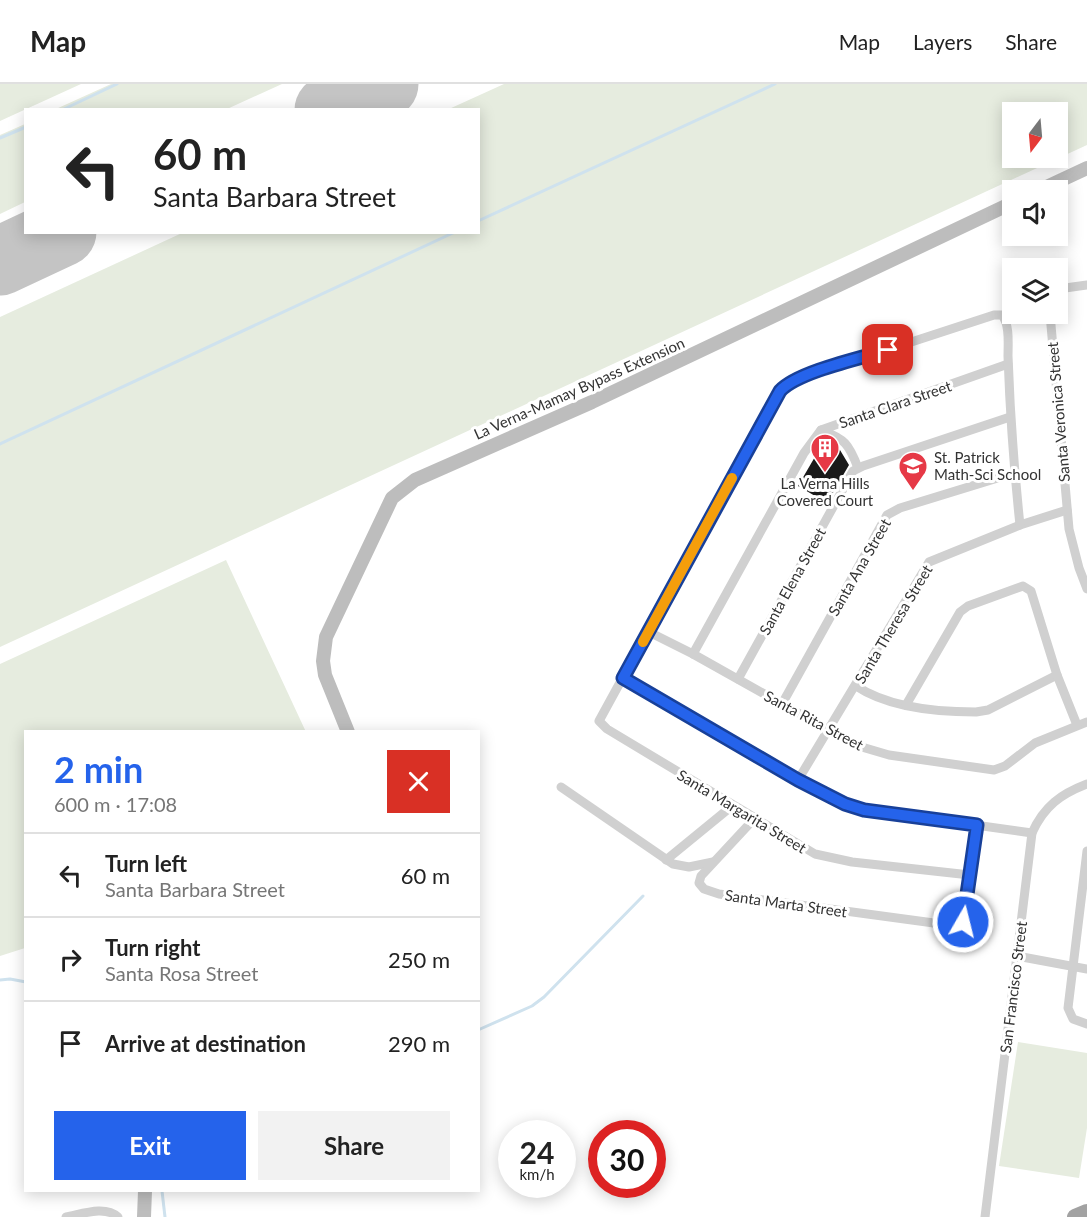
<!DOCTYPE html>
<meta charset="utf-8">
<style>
body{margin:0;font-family:Lato,sans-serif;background:#f2f2f2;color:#222;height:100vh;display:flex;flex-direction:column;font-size:22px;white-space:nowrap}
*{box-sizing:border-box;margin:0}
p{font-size:20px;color:#767676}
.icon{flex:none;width:33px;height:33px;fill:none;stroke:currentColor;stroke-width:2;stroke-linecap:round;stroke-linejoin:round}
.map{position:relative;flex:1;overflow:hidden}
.panel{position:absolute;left:24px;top:646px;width:456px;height:462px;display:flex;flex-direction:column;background:#fff;border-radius:0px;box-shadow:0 3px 15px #0003}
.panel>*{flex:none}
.top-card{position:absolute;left:24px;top:24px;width:456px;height:126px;border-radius:0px;box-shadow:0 3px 15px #0003;background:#fff;color:#222;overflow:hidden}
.needle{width:39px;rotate:196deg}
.buttons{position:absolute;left:1002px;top:18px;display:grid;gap:12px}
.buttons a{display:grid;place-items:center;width:66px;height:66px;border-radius:0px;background:#fff;box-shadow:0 3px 15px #0003;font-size:30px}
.speed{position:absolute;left:498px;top:1036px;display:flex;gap:12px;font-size:30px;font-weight:700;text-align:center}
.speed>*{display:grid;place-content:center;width:78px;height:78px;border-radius:50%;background:#fff;box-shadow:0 3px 15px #0003;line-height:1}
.speed small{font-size:15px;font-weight:400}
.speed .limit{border:9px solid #d22;background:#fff;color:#111}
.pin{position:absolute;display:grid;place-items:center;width:51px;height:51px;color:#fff;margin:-26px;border-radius:12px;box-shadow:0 3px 9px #0006}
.me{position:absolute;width:66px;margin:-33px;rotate:8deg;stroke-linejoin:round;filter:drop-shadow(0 0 4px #0008)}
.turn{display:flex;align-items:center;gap:21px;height:126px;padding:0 30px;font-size:27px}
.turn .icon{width:78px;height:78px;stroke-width:2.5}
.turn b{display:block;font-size:42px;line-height:51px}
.round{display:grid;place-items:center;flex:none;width:63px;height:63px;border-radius:0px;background:#f2f2f2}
.overview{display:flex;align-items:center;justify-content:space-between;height:102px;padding:0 30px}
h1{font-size:36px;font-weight:700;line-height:45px;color:#2563eb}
.button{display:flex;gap:12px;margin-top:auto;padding:12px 30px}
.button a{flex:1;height:69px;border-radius:0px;background:#2563eb;color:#fff;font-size:24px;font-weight:700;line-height:69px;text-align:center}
.button a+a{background:#f2f2f2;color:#222}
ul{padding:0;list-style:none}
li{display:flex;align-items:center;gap:18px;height:84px;padding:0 30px;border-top:2px solid #e0e0e0}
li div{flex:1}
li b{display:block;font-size:22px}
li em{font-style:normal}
header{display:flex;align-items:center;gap:36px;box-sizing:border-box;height:84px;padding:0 30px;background:#fff;border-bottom:2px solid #e0e0e0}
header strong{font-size:28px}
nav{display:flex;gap:33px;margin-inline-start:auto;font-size:21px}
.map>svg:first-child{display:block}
.green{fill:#e6ecdf;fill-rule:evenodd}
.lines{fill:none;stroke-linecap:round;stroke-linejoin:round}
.stream{stroke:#cfe2ee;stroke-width:3}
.runway{stroke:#c4c4c4;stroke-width:69}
.building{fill:#1a1a1a}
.minor{stroke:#d0d0d0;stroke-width:9}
.secondary{stroke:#bdbdbd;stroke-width:14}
.trunk{stroke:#a2a2a2;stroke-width:16}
.route-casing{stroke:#184099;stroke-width:15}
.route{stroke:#2563eb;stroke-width:10}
.slow{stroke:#f59e0b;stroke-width:10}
.labels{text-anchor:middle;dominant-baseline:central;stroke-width:6;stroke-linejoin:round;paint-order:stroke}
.street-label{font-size:15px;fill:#333;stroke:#fff}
.poi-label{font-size:15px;fill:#333;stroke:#fff;text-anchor:start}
</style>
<header>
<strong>Map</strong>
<nav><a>Map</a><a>Layers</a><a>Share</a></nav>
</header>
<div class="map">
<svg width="1087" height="1133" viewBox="0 0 1087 1133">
<rect width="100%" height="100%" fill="#fff"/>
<g class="green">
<path d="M0,0H81L0,37Z"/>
<path d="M111,0H282L227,25H56Z"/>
<path d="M504,0H1087V61L0,563V233L182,149L478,148V26L449,25ZM1012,28H1058V74H1012Z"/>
<path d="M25,40V118L0,130V51Z"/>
<path d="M226,476L306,648H26L25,864L0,872V580Z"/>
<path d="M1018,958L1087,969V1044L1079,1094L999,1082Z"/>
</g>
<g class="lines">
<g class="stream">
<path d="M62,26L117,0"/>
<path d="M0,54L26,43"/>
<path d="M478,137L775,0"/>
<path d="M0,360L455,148"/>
<path d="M0,896L10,895L26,898"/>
<path d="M478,946L532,922L544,913L643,812"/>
<path d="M162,1107L165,1133"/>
</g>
<g class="runway">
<path d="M329,26L384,0"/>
<path d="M0,177L62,148"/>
</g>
</g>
<path class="building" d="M823,359L832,363L834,359L837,361L849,381L827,419L798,402Z"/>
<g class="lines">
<g class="minor">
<path d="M1058,205L1087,201"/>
<path d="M1050,230L1069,445L1079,484L1087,505"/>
<path d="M821,346C845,355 849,360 858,384"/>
<path d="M649,548L693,570L855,661L889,671L994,686L1005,682L1035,659L1087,638"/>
<path d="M693,570L804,369L821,346L1008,280"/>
<path d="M623,594L798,696L854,724L1032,749"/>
<path d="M738,595L853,387L863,382L1010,333"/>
<path d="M856,602C889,624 937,628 976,628L988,626L1057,591"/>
<path d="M782,620L887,431L900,424L1014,389"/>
<path d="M906,621L960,528L968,522L1023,502L1031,507L1057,591L1077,641"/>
<path d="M798,696L929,478L1020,441L1067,426"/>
<path d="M561,703L673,780L689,783L713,778"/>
<path d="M754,735L701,792L699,799L704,805L719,810L956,842L962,841L964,835L977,741"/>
<path d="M1087,767L1068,924L1073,935L1087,940"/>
<path d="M666,776L732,722"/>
<path d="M970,791L852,778L815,770L607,645L599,637L774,317L780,307L792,297L994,231H1002C1010,241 1008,260 1008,272C1010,329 1014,385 1020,441"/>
<path d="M1017,872L1087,885"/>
<path d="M66,1133C82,1130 105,1121 118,1133"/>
<path d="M985,1133L1032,749C1044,722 1061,710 1087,700"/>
</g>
<g class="secondary">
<path d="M1040,106L1087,84"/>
<path d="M348,648L325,591L323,577L326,553L392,414L415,396L592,318L1012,119"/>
<path d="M144,1133L145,1107"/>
</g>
<path class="trunk" d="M1075,1133L1087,1128"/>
</g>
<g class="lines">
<g class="route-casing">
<path id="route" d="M888,266C861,274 797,288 780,307L623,594L798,696L845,720L864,726L977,741L963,838"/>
</g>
<use href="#route" class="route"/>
<path class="slow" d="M643,558L732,394"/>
</g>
<defs>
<g id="building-pin" transform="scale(1.5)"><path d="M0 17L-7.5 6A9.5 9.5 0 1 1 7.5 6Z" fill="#e63946" stroke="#fff"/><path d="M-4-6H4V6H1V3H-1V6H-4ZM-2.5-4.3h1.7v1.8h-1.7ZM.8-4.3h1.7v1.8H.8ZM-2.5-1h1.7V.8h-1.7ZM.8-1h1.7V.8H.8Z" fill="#fff"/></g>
<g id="school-pin" transform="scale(1.5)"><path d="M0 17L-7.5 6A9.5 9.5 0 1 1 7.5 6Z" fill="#e63946" stroke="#fff"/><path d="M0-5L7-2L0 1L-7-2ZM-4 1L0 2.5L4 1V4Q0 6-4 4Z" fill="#fff"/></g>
</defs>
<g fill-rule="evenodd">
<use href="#building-pin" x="825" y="364"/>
<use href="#school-pin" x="913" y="382"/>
</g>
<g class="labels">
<g class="street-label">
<text transform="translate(579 304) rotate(-24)">La Verna-Mamay Bypass Extension</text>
<text transform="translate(895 320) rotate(-19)">Santa Clara Street</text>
<text transform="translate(1058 328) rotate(-95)">Santa Veronica Street</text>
<text transform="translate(859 483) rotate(-60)">Santa Ana Street</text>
<text transform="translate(792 497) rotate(-61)">Santa Elena Street</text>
<text transform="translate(893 540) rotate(-59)">Santa Theresa Street</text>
<text transform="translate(814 636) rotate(28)">Santa Rita Street</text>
<text transform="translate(742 727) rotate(31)">Santa Margarita Street</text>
<text transform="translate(786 819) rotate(8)">Santa Marta Street</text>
<text transform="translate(1013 903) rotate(-83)">San Francisco Street</text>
</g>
<g class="poi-label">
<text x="934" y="373">St. Patrick<tspan x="934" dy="17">Math-Sci School</tspan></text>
<text x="825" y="399" text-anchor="middle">La Verna Hills<tspan x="825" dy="17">Covered Court</tspan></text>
</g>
</g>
</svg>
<div class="buttons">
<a><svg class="needle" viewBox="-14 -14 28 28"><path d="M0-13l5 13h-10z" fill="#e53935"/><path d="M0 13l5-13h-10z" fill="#767676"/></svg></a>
<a><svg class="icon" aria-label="sound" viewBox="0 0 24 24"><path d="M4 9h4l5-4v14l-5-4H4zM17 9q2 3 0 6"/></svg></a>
<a><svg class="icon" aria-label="layers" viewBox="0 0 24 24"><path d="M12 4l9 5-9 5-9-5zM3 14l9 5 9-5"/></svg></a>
</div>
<div class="speed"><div>24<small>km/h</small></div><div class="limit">30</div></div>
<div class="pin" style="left:888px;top:266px;background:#d93025"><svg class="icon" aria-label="arrive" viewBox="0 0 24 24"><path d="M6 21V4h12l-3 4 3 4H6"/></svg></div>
<svg class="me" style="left:963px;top:838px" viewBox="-20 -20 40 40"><circle r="17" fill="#2563eb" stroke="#fff" stroke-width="3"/><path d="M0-11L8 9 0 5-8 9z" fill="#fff"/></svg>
<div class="top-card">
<div class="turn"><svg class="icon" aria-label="left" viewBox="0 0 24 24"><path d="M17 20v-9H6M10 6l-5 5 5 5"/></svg><div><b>60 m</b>Santa Barbara Street</div></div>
</div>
<section class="panel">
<div class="overview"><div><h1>2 min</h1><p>600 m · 17:08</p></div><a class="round" style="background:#d93025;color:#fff"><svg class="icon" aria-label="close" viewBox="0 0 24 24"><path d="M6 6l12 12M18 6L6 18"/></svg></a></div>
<ul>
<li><svg class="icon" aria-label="left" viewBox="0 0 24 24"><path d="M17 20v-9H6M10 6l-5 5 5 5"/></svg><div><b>Turn left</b><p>Santa Barbara Street</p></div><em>60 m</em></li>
<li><svg class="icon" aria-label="right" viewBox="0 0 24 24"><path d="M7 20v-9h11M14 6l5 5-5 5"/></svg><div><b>Turn right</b><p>Santa Rosa Street</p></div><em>250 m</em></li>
<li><svg class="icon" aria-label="arrive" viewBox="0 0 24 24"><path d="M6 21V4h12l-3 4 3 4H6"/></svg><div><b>Arrive at destination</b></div><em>290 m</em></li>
</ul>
<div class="button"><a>Exit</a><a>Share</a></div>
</section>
</div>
